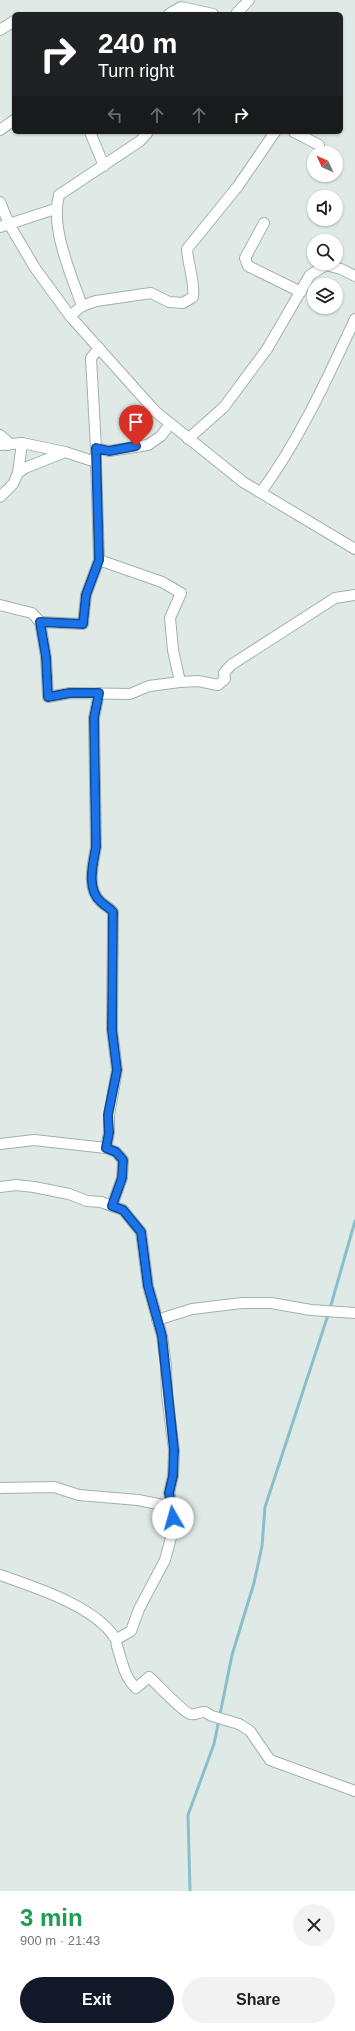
<!DOCTYPE html>
<meta charset="utf-8">
<style>
body{margin:0;font-family:Helvetica,sans-serif;background:#f2f2f2;color:#202124;height:100vh;display:flex;flex-direction:column;font-size:15px;white-space:nowrap}
*{box-sizing:border-box;margin:0}
p{font-size:13px;color:#757577}
.icon{flex:none;width:22px;height:22px;fill:none;stroke:currentColor;stroke-width:2;stroke-linecap:round;stroke-linejoin:round}
.map{position:relative;height:1891px;overflow:hidden}
.sheet{display:flex;flex-direction:column;background:#fff;flex:1}
.sheet>*{flex:none}
.hud{position:absolute;left:12px;top:12px;width:331px;height:122px;border-radius:6px;box-shadow:0 1px 3px #0004;background:#202124;color:#fff;overflow:hidden}
.needle{width:26px;rotate:314deg}
.fabs{position:absolute;left:307px;top:146px;display:grid;gap:8px}
.fabs a{display:grid;place-items:center;width:36px;height:36px;border-radius:50%;background:#fff;box-shadow:0 1px 3px #0004;font-size:20px}
.pin{position:absolute;display:grid;place-items:center;width:34px;height:34px;color:#fff;margin:-41px -17px;border-radius:50% 50% 50% 0;rotate:-45deg;box-shadow:0 0 4px #0007}
.pin .icon{rotate:45deg}
.me{position:absolute;width:44px;margin:-22px;rotate:353deg;stroke-linejoin:round;filter:drop-shadow(0 0 3px #0008)}
.turn{display:flex;align-items:center;gap:14px;height:84px;padding:0 20px;font-size:18px}
.turn .icon{width:52px;height:52px;stroke-width:2.5}
.turn b{display:block;font-size:28px;line-height:34px}
.lanes{display:flex;align-items:center;height:38px;padding:0 20px;background:#0003;justify-content:center;gap:20px;direction:ltr}
.lanes .off{opacity:.35}
.round{display:grid;place-items:center;flex:none;width:42px;height:42px;border-radius:21px;background:#f2f2f2}
.head{display:flex;align-items:center;justify-content:space-between;height:68px;padding:0 20px}
h1{font-size:24px;font-weight:800;line-height:30px;color:#1e9e55}
.button{display:flex;gap:8px;margin-top:auto;padding:8px 20px}
.button a{flex:1;height:46px;border-radius:24px;background:#111827;color:#fff;font-size:16px;font-weight:800;line-height:46px;text-align:center}
.button a+a{background:#f2f2f2;color:#202124}
.map>svg:first-child{display:block}
.lines{fill:none;stroke-linecap:round;stroke-linejoin:round}
.stream{stroke:#89becd;stroke-width:3}
.minor-casing{stroke:#a2b1ad;stroke-width:12}
.minor{stroke:#fff;stroke-width:10}
.route-casing{stroke:#114b97;stroke-width:10}
.route{stroke:#1a73e8;stroke-width:7}
</style>
<div class="map">
<svg width="355" height="1891" viewBox="0 0 355 1891">
<rect width="100%" height="100%" fill="#dfeae6"/>
<g class="lines">
<path class="stream" d="M190,1891L188,1815L214,1744L232,1655L254,1583L262,1546L265,1507L329,1312L355,1221"/>
<g class="minor-casing">
<g id="minor">
<path d="M169,14L181,7L213,14"/>
<path d="M236,14L249,0"/>
<path d="M0,30L14,21"/>
<path d="M0,130L14,120"/>
<path d="M90,132L104,166"/>
<path d="M294,132L319,145"/>
<path d="M0,202L9,224L35,268L70,316L156,412L243,482L355,549"/>
<path d="M264,223L245,258L248,266L301,292"/>
<path d="M0,227L55,209"/>
<path d="M82,306C71,274 50,228 59,195L140,141L148,132"/>
<path d="M70,316L82,306L96,301L151,293L169,302L183,303L193,297C195,281 188,266 187,249L238,186L275,132"/>
<path d="M0,435L7,441L8,445"/>
<path d="M188,439L224,407L267,349L310,275L326,265L341,269L355,276"/>
<path d="M22,443L65,452"/>
<path d="M0,445L22,443L18,473"/>
<path d="M96,448L91,358L99,348"/>
<path d="M96,462L99,560L162,582L181,593L170,618L173,650L180,682"/>
<path d="M261,492C300,439 327,379 355,319"/>
<path d="M0,497L13,484L18,473L25,468L65,452L96,462V448L109,451L148,445L161,436L170,424"/>
<path d="M99,560L86,595L83,624L40,622L46,657L48,697L70,693L130,694L149,686L180,682L198,681L218,685L225,679L224,673L231,665L335,598L355,595"/>
<path d="M0,605L32,613L40,622"/>
<path d="M99,693L94,718L96,847C93,864 86,889 101,902C105,906 109,907 113,912L112,1030L117,1070L109,1115V1133L106,1148"/>
<path d="M0,1144L34,1140L106,1148L116,1152L123,1160L122,1178L112,1206"/>
<path d="M0,1187L16,1185L34,1187L69,1194L87,1201L101,1202L123,1210L141,1232L148,1286L162,1336L166,1366L167,1395L174,1450L173,1476L169,1493L173,1507V1530L165,1560L139,1609L131,1631L117,1639"/>
<path d="M157,1320L192,1309L242,1303H271L311,1310L355,1313"/>
<path d="M0,1488L54,1487L79,1495L138,1500L173,1507"/>
<path d="M0,1575C34,1587 95,1606 115,1638C117,1640 116,1643 117,1646C122,1661 124,1677 136,1688L149,1677C157,1684 183,1712 190,1714C195,1716 200,1711 205,1712L212,1716L239,1724L250,1731L270,1760L355,1791"/>
</g>
</g>
<use href="#minor" class="minor"/>
</g>
<g class="lines">
<g class="route-casing">
<path id="route" d="M136,446L109,451L96,448L99,560L86,595L83,624L40,622L46,657L48,697L70,693H99L94,718L96,847C93,864 86,889 101,902C105,906 109,907 113,912L112,1030L117,1070L108,1115L109,1133L106,1148L116,1152L123,1160L122,1178L112,1206L123,1210L141,1232L148,1286L162,1336L174,1450L173,1476L169,1493L172,1507L173,1518"/>
</g>
<use href="#route" class="route"/>
</g>
</svg>
<div class="fabs">
<a><svg class="needle" viewBox="-14 -14 28 28"><path d="M0-13l5 13h-10z" fill="#e53935"/><path d="M0 13l5-13h-10z" fill="#757577"/></svg></a>
<a><svg class="icon" aria-label="sound" viewBox="0 0 24 24"><path d="M4 9h4l5-4v14l-5-4H4zM17 9q2 3 0 6"/></svg></a>
<a><svg class="icon" aria-label="search" viewBox="0 0 24 24"><circle cx="10" cy="10" r="6"/><path d="M15 15l6 6"/></svg></a>
<a><svg class="icon" aria-label="layers" viewBox="0 0 24 24"><path d="M12 4l9 5-9 5-9-5zM3 14l9 5 9-5"/></svg></a>
</div>
<div class="pin" style="left:136px;top:446px;background:#d93025"><svg class="icon" aria-label="arrive" viewBox="0 0 24 24"><path d="M6 21V4h12l-3 4 3 4H6"/></svg></div>
<svg class="me" style="left:173px;top:1518px" viewBox="-20 -20 40 40"><circle r="19" fill="#fff"/><path d="M0-13L10 11 0 6-10 11z" fill="#1a73e8"/></svg>
<div class="hud">
<div class="turn"><svg class="icon" aria-label="right" viewBox="0 0 24 24"><path d="M7 20v-9h11M14 6l5 5-5 5"/></svg><div><b>240 m</b>Turn right</div></div>
<div class="lanes"><svg class="icon off" aria-label="left" viewBox="0 0 24 24"><path d="M17 20v-9H6M10 6l-5 5 5 5"/></svg><svg class="icon off" aria-label="ahead" viewBox="0 0 24 24"><path d="M12 20V5M6 11l6-6 6 6"/></svg><svg class="icon off" aria-label="ahead" viewBox="0 0 24 24"><path d="M12 20V5M6 11l6-6 6 6"/></svg><svg class="icon" aria-label="right" viewBox="0 0 24 24"><path d="M7 20v-9h11M14 6l5 5-5 5"/></svg></div>
</div>
</div>
<section class="sheet">
<div class="head"><div><h1>3 min</h1><p>900 m · 21:43</p></div><a class="round"><svg class="icon" aria-label="close" viewBox="0 0 24 24"><path d="M6 6l12 12M18 6L6 18"/></svg></a></div>
<div class="button"><a>Exit</a><a>Share</a></div>
</section>
